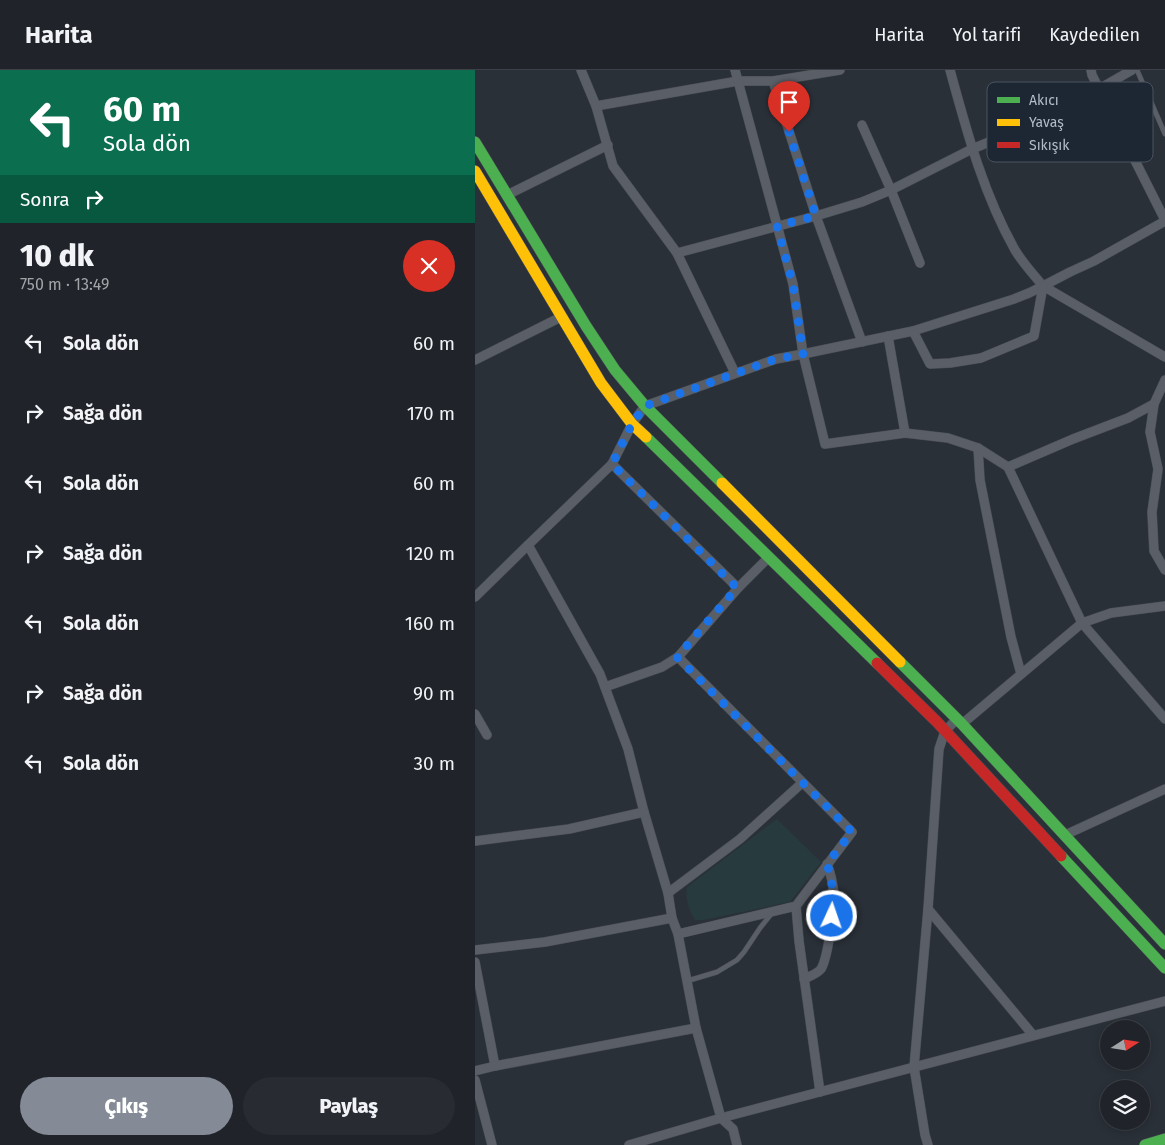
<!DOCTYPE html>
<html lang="tr">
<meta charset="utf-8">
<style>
body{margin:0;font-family:"Fira Sans",sans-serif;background:#282c32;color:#f1f3f6;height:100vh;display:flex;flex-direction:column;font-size:19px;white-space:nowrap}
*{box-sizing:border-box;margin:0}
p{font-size:16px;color:#a2a4a8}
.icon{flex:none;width:28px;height:28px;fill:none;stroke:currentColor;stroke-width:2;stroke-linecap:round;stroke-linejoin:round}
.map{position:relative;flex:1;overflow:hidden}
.panel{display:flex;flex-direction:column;background:#20242a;width:475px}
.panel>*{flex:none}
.hud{background:#0b6e4f;color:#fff;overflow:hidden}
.needle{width:32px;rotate:78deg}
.fabs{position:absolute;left:625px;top:950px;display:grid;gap:10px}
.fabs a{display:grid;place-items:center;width:50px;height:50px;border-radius:50%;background:#20242a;box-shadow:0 2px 8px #0003,0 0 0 1px #3d4147;font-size:25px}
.pin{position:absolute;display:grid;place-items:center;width:42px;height:42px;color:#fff;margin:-51px -21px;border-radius:50% 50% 50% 0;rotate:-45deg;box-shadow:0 0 5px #0007}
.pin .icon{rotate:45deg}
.me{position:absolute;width:55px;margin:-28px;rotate:3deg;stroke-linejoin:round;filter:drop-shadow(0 0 4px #0008)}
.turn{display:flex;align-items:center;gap:18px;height:105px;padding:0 20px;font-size:22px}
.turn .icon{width:65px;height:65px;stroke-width:2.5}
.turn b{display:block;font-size:35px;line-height:42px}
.then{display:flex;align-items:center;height:48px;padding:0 20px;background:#0003;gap:10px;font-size:19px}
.round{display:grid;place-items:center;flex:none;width:52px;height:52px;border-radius:26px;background:#282c32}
.head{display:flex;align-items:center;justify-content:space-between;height:85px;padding:0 20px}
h1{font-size:30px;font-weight:800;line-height:38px}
.cta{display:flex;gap:10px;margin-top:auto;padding:10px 20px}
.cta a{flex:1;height:58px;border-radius:30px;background:#848b96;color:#fff;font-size:20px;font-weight:800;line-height:58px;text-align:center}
.cta a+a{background:#282c32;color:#f1f3f6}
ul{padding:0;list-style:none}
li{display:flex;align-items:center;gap:15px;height:70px;padding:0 20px}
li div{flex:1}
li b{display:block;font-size:19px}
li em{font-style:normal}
header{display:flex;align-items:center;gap:30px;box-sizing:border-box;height:70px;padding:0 25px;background:#20242a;border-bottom:1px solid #3d4147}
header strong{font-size:24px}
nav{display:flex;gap:28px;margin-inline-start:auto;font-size:18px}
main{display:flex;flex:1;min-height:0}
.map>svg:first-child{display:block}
.green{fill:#273a3e}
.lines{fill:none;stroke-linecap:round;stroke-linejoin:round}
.lane-casing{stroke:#484c53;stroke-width:5.5}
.street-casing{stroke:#484c53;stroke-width:10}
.fast-casing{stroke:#484c53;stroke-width:12}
.slow-casing{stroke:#484c53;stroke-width:12}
.jam-casing{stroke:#484c53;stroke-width:12}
.lane{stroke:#5a5e66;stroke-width:4.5}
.street{stroke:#5a5e66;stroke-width:9}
.fast{stroke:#4caf50;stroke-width:11}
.slow{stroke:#ffc107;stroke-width:11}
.jam{stroke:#c62828;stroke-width:11}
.route{stroke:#1a73e8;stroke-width:9;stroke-dasharray:0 16.2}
.key{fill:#1d2633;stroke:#4a5360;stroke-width:1}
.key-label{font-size:14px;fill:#b4bcc9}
</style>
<header>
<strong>Harita</strong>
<nav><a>Harita</a><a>Yol tarifi</a><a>Kaydedilen</a></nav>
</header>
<main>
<section class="panel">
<div class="hud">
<div class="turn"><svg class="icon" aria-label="left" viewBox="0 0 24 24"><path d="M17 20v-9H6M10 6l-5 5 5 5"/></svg><div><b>60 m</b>Sola dön</div></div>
<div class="then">Sonra<svg class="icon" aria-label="right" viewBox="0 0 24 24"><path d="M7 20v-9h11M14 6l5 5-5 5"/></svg></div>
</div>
<div class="head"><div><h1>10 dk</h1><p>750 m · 13:49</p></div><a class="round" style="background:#d93025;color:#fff"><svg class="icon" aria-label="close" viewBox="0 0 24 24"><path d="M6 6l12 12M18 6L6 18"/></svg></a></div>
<ul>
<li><svg class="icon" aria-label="left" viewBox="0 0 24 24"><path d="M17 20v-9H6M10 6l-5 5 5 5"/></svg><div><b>Sola dön</b></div><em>60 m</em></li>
<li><svg class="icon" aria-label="right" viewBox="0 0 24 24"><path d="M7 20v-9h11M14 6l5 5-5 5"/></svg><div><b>Sağa dön</b></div><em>170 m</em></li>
<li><svg class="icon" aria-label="left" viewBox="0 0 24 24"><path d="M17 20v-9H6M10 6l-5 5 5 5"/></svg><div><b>Sola dön</b></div><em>60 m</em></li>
<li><svg class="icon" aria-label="right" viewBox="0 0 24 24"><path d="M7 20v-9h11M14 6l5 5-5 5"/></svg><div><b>Sağa dön</b></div><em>120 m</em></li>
<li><svg class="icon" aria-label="left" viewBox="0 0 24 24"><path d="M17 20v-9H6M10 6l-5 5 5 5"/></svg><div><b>Sola dön</b></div><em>160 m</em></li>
<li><svg class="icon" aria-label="right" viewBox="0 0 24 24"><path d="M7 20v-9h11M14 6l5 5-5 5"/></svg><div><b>Sağa dön</b></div><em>90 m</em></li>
<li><svg class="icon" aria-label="left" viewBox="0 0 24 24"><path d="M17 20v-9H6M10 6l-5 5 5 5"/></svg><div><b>Sola dön</b></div><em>30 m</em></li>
</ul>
<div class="cta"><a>Çıkış</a><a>Paylaş</a></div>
</section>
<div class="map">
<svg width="690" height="1075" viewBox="0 0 690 1075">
<rect width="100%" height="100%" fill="#2a3038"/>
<path class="green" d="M302,749L346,792L315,832L228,850H220C214,841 210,828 212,817Z"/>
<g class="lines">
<g class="lane-casing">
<g id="lane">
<path d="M662,0L690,64"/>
<path d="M212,911L242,902L262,890L269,882L285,858L297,843"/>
</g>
</g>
<g class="street-casing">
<g id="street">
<path d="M106,0L121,36L138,96L202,183L260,303"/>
<path d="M475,0C492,62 508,123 540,180C547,192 558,204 568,216L595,202L619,191L690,151"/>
<path d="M616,0L617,5L624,19L690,150"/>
<path d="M298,11L341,146L387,272"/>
<path d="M121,36L263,11H298L365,0"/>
<path d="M387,55L416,120L445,193"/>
<path d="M32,125L133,75"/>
<path d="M202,183L341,146L387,132L416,120L497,79L524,68L624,19L657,0"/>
<path d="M568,216L554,223L539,229L438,261L328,284L350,374L430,363L473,368L503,378L533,397L607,553L690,649"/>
<path d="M568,216L690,287"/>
<path d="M438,261L455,294L475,293L506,288L559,266L568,216"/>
<path d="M413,266L430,363"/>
<path d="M0,290L86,247"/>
<path d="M690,310L679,334L675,362L683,399L677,442L679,481L690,500"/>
<path d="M503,378L505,410L536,567L546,604"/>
<path d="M137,394L263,518"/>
<path d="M533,397L598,369L653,348L679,334"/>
<path d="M53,475L125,604L153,679L169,742L193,823L197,848L203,864L221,958L246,1048L258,1059L262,1075"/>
<path d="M0,527L53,475L137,394L157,354L170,336L301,289L328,284L318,214L260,0"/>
<path d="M203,587L377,762L321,836L203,864"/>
<path d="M130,617L187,597L203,587L263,518L294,487"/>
<path d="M0,644L12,665"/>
<path d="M487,654L607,553L636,543L690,536"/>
<path d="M590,765L690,719"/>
<path d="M0,771L94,759L169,742"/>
<path d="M193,823L265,769L327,713"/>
<path d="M321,836L324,871L345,1022"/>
<path d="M453,839L558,965"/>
<path d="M0,880L70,872L197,848"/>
<path d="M0,892L20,996"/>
<path d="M329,909C335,906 342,904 346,899C353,888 359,839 359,825C358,814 356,804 352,794"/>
<path d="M0,1001L20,996L221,958"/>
<path d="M0,1010L17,1075"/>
<path d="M154,1075L246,1048L690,931"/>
<path d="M453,1075L450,1065L439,997L453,839L464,679L470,661L482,649"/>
</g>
</g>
<g class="fast-casing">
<g id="fast">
<path d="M0,72L111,256L140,300L170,336L247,413"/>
<path d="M171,367L402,593"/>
<path d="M425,592L487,654L690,874"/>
<path d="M586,786L690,898"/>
<path d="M670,1075L690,1069"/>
</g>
</g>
<g class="slow-casing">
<g id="slow">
<path d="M0,101L126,313L157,354L171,367"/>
<path d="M247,413L425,592"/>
</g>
</g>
<g class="jam-casing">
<path id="jam" d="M402,593L462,652L586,786"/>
</g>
<use href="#lane" class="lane"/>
<use href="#street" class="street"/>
<use href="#fast" class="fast"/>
<use href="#slow" class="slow"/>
<use href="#jam" class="jam"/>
</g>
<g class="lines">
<path class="route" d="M314,62L341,146L302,156L318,214L328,284L301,289L170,336L157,354L137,394L262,518L202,587L377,762L352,794C358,812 359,827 357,846"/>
</g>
<rect x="512" y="12" width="166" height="80" rx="8" class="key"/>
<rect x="522" y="27" width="23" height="6" fill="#4caf50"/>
<rect x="522" y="49" width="23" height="7" fill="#ffc107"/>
<rect x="522" y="72" width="23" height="6" fill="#c62828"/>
<g class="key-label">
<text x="554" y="35">Akıcı</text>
<text x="554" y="57">Yavaş</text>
<text x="554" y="80">Sıkışık</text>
</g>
</svg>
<div class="fabs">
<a><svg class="needle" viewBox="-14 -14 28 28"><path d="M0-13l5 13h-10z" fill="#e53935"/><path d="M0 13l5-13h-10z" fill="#a2a4a8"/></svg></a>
<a><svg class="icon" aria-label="layers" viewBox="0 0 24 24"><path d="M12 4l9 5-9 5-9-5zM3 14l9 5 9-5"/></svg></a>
</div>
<div class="pin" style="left:314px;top:62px;background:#d93025"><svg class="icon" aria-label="arrive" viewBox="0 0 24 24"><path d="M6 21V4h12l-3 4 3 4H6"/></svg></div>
<svg class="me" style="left:357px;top:846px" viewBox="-20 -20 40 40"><circle r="17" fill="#1a73e8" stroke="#fff" stroke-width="3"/><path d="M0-11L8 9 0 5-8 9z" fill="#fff"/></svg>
</div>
</main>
